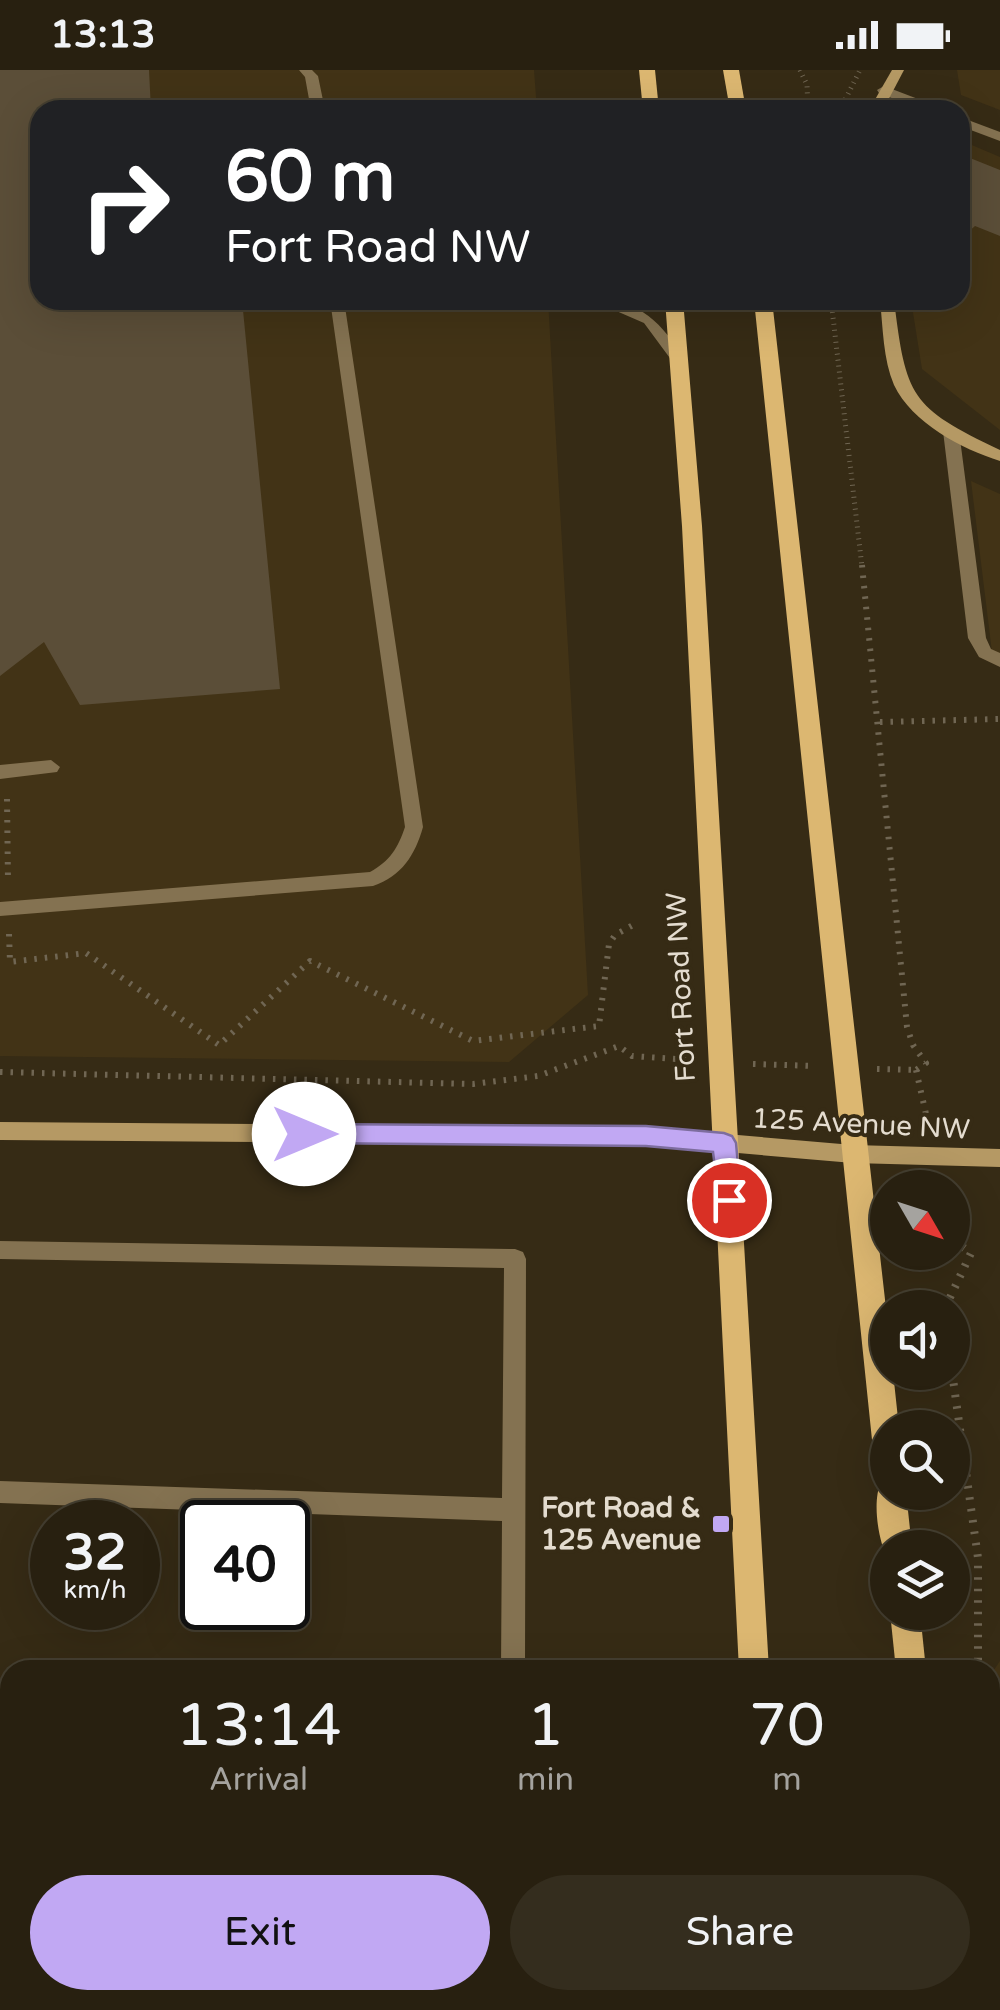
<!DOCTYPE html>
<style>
body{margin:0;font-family:"Varela Round",sans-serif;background:#342d1e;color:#f1f3f6;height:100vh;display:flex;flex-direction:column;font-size:38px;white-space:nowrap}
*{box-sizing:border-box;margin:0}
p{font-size:32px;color:#a5a39f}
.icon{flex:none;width:55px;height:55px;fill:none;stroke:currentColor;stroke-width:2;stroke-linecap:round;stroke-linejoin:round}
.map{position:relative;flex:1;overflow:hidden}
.details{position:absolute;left:0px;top:1590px;width:1000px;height:350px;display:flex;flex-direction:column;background:#282010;border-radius:30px 30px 0 0;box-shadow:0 10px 40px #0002,0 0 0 2px #443e30}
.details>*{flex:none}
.top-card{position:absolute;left:30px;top:30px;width:940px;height:210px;border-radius:30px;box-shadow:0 10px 40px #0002,0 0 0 2px #443e30;background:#202124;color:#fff;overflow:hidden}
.needle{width:65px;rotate:129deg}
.buttons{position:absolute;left:870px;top:1100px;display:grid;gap:20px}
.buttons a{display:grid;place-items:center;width:100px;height:100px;border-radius:50%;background:#282010;box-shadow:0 10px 40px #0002,0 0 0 2px #443e30;font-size:50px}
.speed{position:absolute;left:30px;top:1430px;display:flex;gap:20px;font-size:50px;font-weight:700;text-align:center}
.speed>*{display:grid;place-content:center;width:130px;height:130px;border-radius:50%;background:#282010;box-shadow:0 10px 40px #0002,0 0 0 2px #443e30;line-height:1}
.speed small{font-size:25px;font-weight:400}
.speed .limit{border:5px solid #111;border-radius:15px;background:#fff;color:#111}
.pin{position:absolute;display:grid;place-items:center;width:85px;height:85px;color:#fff;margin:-42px;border:5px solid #fff;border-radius:50%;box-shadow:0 2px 10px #0007}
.me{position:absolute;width:110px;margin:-55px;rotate:90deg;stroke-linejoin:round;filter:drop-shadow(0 0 8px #0008)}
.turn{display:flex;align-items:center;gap:35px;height:210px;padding:0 30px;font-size:45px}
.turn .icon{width:130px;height:130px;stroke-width:2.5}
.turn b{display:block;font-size:70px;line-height:85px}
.eta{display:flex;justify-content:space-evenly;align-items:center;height:170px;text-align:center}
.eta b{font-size:60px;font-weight:600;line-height:70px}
.button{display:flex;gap:20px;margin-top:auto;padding:20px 30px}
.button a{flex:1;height:115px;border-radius:60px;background:#c1a8f3;color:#111;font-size:40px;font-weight:600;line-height:115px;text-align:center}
.button a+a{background:#342d1e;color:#f1f3f6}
.status{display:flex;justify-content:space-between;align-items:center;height:70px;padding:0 50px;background:#282010;direction:ltr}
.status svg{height:28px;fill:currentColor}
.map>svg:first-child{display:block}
.built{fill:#423316}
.building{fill:#5b4e38}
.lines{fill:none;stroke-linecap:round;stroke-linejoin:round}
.path-far2{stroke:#706653;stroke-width:5;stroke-dasharray:1 5;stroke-linecap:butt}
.path-far1{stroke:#706653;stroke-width:6;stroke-dasharray:2.5 8;stroke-linecap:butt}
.path{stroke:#706653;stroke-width:8;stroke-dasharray:2.5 9;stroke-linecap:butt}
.lane{fill:#847251;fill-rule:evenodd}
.street{fill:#847251;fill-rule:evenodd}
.secondary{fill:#b59964;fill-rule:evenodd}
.primary{fill:#dcb771;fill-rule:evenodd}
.rail{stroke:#b6ad9e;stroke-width:9}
.route{fill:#c1a8f3;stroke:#7d6d9e;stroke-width:2.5}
.poi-dot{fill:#c1a8f3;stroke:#362b15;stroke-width:4}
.labels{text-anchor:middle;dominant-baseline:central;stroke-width:8;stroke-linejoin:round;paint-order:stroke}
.street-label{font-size:28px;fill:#e4dccf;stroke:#362b15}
.poi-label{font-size:28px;font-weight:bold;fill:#e4dccf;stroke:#362b15;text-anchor:end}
</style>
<div class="status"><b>13:13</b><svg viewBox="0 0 49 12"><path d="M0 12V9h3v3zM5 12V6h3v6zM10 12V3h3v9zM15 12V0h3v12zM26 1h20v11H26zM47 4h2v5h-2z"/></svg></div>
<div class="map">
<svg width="1000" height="1940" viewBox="0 0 1000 1940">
<rect width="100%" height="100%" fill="#362b15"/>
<g class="built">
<path d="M0,0H534L537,40H40V230H548L588,925L509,992L0,986Z"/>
<path d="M957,0H1000V40L961,25Z"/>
<path d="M960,70L1000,87V360L922,299L911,230H960Z"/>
<path d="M971,411L1000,424V585L992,582Z"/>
<path d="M1000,1591V1940H767L774,1930H990V1606Z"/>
</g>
<g class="building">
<path d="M0,0H149L151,40H40V230H242L280,619L80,635L44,572L0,606Z"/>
<path d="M960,84L1000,100V166L975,156L967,163L960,160Z"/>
</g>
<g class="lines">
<g class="path-far2">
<path d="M800,0L807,15L808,40"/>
<path d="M808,39L825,40"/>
<path d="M840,40L860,0"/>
<path d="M831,230L862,497"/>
</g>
<g class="path-far1">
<path d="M862,495L907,957L913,975L926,993L916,1000"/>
<path d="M880,652L1000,649"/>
<path d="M7,729L8,812"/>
<path d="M9,864L10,892L86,883L219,975L310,891L473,971L599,956L609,874L615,865L633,855"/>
<path d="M753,994L815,996"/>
<path d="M877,999L916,1000"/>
<path d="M916,1000L929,1057"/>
<path d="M0,1002L473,1014L538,1006L619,976L632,986L690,990"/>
</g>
<g class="path">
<path d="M945,1238L971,1183L956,1172L952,1159"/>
<path d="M952,1302L978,1488V1600"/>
<path d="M990,1748L1000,1817"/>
</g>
<g class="lane">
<path d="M299,0H312L318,6L325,40H311L305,7Z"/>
<path d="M330,230H344L423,757C415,785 402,806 373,816L0,846V832L370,802C390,791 398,778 405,757Z"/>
<path d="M591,230C644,230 659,252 688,292L685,295H675L644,253Z"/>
<path d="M951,356L959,361L986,568L991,579L1000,583V597L979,587L968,568L943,361Z"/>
<path d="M51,690L60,697L57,702L0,709V695Z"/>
<path d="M0,1171L515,1179L523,1182L526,1189L525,1600H501L502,1451L0,1433V1411L502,1428L504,1198L0,1189Z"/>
</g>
<g class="street">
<path d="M884,16L939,37L941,40H922L879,23L877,20Z"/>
<path d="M960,47L1000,62V71L960,56Z"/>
</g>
<g class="secondary">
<path d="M892,0H904L883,40H869Z"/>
<path d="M880,230H894C906,327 910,337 1000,380V391C962,379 912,353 894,315C883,289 883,258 880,230Z"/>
<path d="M0,1052L645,1057L853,1075L1000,1079V1097L853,1093L645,1075L0,1070Z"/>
</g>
<g class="primary">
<path d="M639,0H655L659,40H643Z"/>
<path d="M723,0H739L746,40H730Z"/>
<path d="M665,230H683L702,456L769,1600H739L682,456Z"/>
<path d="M754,230H772L888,1256V1302H893L899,1358H888V1402L878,1399L874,1389Z"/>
<path d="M888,1410V1422H906L912,1478H888V1489C878,1471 872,1431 881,1412Z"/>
<path d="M890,1542H920L926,1600H896Z"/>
<path d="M757,1930H791L792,1940H758Z"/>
<path d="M932,1930H966L967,1940H933Z"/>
</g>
<g class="rail">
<path d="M990,1736L1000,1720"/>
<path d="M990,1851L1000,1835"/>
<path d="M857,1940L863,1930"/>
<path d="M934,1940L940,1930"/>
</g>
</g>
<path class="route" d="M304,1054L646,1056L724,1063L732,1066L736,1073L741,1130L737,1137L729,1140L720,1137L713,1082L646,1076L304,1073L295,1071L292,1064L295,1056Z"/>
<rect class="poi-dot" x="711" y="1444" width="20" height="20" rx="5"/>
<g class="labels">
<g class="street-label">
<text transform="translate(681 917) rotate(-93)">Fort Road NW</text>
<text transform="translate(861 1054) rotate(3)">125 Avenue NW</text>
</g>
<g class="poi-label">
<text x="701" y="1438">Fort Road &amp;<tspan x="701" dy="32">125 Avenue</tspan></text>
</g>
</g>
</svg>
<div class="buttons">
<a><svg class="needle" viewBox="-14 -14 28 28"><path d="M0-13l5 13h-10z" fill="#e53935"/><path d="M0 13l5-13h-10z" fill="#a5a39f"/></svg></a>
<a><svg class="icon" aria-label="sound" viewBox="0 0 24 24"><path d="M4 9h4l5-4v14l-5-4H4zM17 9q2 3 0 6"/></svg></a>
<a><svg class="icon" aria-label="search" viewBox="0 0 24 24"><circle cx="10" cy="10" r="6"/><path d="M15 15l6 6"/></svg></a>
<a><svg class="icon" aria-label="layers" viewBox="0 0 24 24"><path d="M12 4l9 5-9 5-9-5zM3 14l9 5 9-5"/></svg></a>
</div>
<div class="speed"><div>32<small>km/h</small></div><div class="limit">40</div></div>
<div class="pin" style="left:729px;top:1130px;background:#d93025"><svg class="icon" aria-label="arrive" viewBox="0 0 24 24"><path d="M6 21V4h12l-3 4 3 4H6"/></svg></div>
<svg class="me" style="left:304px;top:1064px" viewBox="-20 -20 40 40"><circle r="19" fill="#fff"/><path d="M0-13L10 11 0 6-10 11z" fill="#c1a8f3"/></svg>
<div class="top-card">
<div class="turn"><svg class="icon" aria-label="right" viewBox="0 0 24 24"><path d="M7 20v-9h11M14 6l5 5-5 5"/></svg><div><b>60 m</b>Fort Road NW</div></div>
</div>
<section class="details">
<div class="eta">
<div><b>13:14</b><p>Arrival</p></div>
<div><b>1</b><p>min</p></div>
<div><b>70</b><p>m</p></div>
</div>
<div class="button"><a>Exit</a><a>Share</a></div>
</section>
</div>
